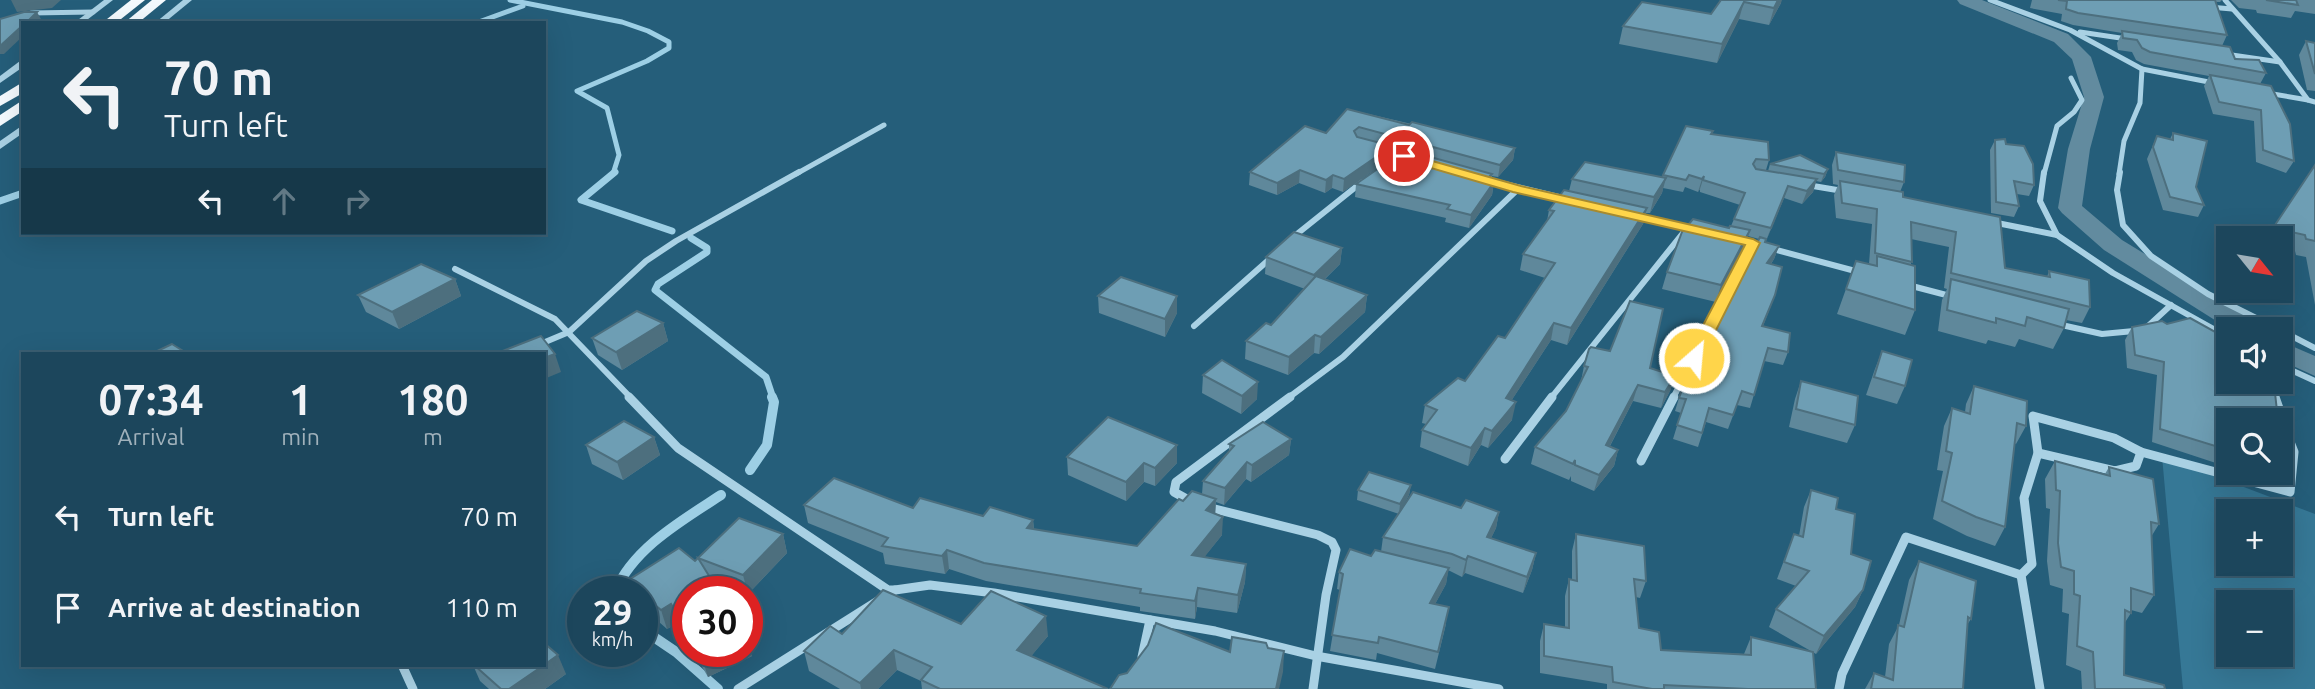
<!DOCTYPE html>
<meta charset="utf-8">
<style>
body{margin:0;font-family:Ubuntu,sans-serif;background:#295065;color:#f1f3f6;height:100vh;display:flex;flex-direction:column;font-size:26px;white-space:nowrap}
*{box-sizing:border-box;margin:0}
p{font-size:23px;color:#a0b1bb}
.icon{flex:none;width:38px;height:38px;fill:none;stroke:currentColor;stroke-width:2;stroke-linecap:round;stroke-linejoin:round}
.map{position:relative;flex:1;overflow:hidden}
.details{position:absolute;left:21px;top:352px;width:525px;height:315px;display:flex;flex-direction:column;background:#1c465c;border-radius:0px;box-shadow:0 7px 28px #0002,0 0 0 2px #3a5e72}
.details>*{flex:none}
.hud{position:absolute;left:21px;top:21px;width:525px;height:214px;border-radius:0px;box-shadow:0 7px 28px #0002,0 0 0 2px #3a5e72;background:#1c465c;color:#f1f3f6;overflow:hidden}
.needle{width:46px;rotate:120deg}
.fabs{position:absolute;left:2216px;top:226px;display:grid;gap:14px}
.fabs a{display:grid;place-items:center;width:77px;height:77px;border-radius:0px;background:#1c465c;box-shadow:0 7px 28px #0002,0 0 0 2px #3a5e72;font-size:35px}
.speed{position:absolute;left:567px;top:576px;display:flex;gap:14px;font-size:35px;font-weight:700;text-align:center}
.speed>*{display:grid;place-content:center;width:91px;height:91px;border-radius:50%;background:#1c465c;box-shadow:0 7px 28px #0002,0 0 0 2px #3a5e72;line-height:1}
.speed small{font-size:18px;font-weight:400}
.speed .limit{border:10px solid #d22;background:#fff;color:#111}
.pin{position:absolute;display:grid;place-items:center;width:60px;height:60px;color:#fff;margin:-30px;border:4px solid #fff;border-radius:50%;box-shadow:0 2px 7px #0007}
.me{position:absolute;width:77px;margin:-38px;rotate:27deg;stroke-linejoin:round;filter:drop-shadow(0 0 5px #0008)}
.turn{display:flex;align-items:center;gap:24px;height:147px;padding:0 28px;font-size:32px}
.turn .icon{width:91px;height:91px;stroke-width:2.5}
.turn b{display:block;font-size:49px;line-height:60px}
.lanes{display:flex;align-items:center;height:66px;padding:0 28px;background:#0003;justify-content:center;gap:35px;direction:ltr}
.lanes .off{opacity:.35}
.eta{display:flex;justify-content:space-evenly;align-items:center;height:119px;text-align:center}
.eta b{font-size:42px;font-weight:600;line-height:49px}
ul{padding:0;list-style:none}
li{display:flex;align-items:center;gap:21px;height:91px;padding:0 28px}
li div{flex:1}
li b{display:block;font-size:26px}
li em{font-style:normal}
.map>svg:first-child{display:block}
.green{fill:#367896;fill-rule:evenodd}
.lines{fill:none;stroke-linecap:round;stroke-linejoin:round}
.stream-far2{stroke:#9dcfe5;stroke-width:5}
.stream-far1{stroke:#9dcfe5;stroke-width:7}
.stream{stroke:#9dcfe5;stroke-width:10}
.canal{fill:#628b9f;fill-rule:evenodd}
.minor-far2{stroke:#a9d1e4;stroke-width:5}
.minor-far1{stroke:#a9d1e4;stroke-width:6}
.minor{stroke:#a9d1e4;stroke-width:9}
.tertiary{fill:#a9d1e4;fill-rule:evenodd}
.trunk{fill:#f4fafe;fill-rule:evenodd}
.wall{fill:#5f889b}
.shaded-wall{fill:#4d6f7e}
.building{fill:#6e9eb4;stroke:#4d6f7e;stroke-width:2}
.route{fill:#ffd54a;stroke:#a68a30;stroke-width:2}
</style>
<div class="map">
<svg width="2315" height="689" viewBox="0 0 2315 689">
<rect width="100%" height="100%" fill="#255e7a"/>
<path class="green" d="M2162,456L2315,514V689H2183ZM2228,511H2280V564H2228ZM2228,602H2280V654H2228Z"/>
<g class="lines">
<g class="stream-far2">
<path d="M510,0L622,22L648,31L669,42V48L647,61L577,91L607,108L619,155L613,174"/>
<path d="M476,23L523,6"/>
</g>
<g class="stream-far1">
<path d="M615,172L581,200L672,231"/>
<path d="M0,201L23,193"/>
<path d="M691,238L707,248V252L658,284L655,290L766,377L773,398"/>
</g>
<g class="stream">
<path d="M750,470L767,445L774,402L772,397"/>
<path d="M615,592C633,548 683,520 721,495"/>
<path d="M642,629L676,652L718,689"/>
</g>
<g class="canal">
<path d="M1957,0H1982L2068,34L2091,57L2104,97L2090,149L2082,206L2122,240L2258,323L2262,329H2229L2104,250L2062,213L2058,208L2068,149L2084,97L2072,59L2054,42L1960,4Z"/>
<path d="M2280,341L2315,356V376L2280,360Z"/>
</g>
<g class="minor-far2">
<path d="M1990,0L2070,30L2142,69L2140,103L2124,141L2119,174"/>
<path d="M2225,0L2280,62L2308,100L2315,102"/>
<path d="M2209,7L2232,9"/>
<path d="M31,13L93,12"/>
<path d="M2080,32L2127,39"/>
<path d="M2225,54L2280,62"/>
<path d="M2142,69L2214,83"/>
<path d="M2267,93L2308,100"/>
<path d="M796,174L884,125"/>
<path d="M2044,174L2057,126L2074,112L2082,100L2071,78"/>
</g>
<g class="minor-far1">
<path d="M2044,172L2040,201L2057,235L2113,273L2228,337"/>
<path d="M2120,172L2117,190L2123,225L2151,256L2208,294L2278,329"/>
<path d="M1484,179L1567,199"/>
<path d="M1807,185L1843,191"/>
<path d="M1636,216L1693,229"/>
<path d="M1992,222L2057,235"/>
<path d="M1292,238L1362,182"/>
<path d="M1739,240L1859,272"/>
<path d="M455,269L555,319L631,398"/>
<path d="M1908,285L1954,297"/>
<path d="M2057,324L2102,334L2134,331"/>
<path d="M1194,326L1273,256"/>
<path d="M2146,328L2171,305"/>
<path d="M2280,330L2315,348"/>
<path d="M538,345L569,332L646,261L676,241L799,172"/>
<path d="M2280,365L2315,381"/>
<path d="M2270,382L2276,398"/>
<path d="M1288,398L1343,357L1518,189"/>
<path d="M1551,398L1687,228"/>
<path d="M1673,398L1753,243"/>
</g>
<g class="minor">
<path d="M629,397L678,448L888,590H895"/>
<path d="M2275,397L2287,431"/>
<path d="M2038,453L2115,471L2136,466L2141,452"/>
<path d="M1505,459L1552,397"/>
<path d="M1641,461L1674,397"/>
<path d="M1192,502L1174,492L1176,482L1290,397"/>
<path d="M1207,507L1318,535L1332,542L1336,550L1326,595L1313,689"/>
<path d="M1142,657L1150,620"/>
<path d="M402,665L413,689"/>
<path d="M738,689L895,590L930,585L994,593L1215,631L1316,656L1499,689"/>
<path d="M1839,689L1842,674L1906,537L2021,575"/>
<path d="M2040,689L2021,575L2032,564L2024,498L2038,453L2033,416L2114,438L2141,452L2290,492L2294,452L2290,442"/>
</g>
<g class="tertiary">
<path d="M104,0H113L83,23H74Z"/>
<path d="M183,0H192L164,23H155Z"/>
<path d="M20,61H23V67L0,83V76Z"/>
<path d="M23,125V133L0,149V141Z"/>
</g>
<g class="trunk">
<path d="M131,0H145L116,23H102Z"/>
<path d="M152,0H166L138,23H124Z"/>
<path d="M23,82V93L0,106V96Z"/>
<path d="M23,100V111L0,126V115Z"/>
</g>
</g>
<g class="wall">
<path d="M1721,0L1781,3L1769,25L1739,19L1717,63L1619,44L1623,26L1711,14Z"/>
<path d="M2032,0H2222L2220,2H2216L2227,35L2222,46L2235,59L2266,73L2260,84L2294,161L2286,173L2256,162L2254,121L2213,114L2204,86L2209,76L2144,64L2136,60L2132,52L2118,50L2117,43L2122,33L2073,25L2061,21L2062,14L2030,8Z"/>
<path d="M2231,0H2315V14L2295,11L2291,18L2257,13L2256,10L2239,8Z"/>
<path d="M2306,41L2315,43V91L2307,90L2299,55Z"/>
<path d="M1347,109L1515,148L1513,160L1498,177L1492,176L1491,181L1494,182L1492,195L1469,228L1445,222L1446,218L1355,197L1356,184L1403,151L1392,148L1390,159L1343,192L1332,188L1325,193L1299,183L1277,195L1249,185L1250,172L1326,133Z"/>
<path d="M2173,133L2204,205L2198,217L2163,210L2147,159L2157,136L2170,139Z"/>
<path d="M1711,134L1769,160L1766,170L1768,171L1770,164L1828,169L1825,177L1821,182L1816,181L1813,192L1802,204L1784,198L1766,241L1765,242L1779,246L1774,259L1771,264L1775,295L1763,326L1788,352L1783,365L1764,361L1750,408L1737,405L1728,429L1706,422L1698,447L1673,439L1681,413L1675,411L1679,398L1759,239L1748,236L1745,247L1716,302L1662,289L1667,272L1731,226L1740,205L1700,192V189L1698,192L1685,187L1683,192L1663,188L1662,193L1650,213H1646L1643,224L1567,345L1551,340L1511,401L1512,420L1488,448L1481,445L1468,466L1420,447L1422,430L1426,424L1422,423L1425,405L1465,381L1505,338L1545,278L1520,270L1523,254L1547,221L1549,210L1569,191L1572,179L1662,177L1663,175Z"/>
<path d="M1995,140L2006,144L2034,185L2029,196L2017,194L2019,206L2014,217L1991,213L1990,150Z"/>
<path d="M1836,152L1904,182L1900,192L1903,197L2000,217L2005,268L2047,277L2049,271L2090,307L2082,323L2066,320L2064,328L2053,349L2019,339L2015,347L1988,340L1986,344L1938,331L1942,300L1947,289L1944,288L1949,247L1911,239V265L1915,310L1905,335L1837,314L1856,261L1869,264L1872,224L1836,218L1834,195L1838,185L1833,184L1832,165Z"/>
<path d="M2315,165V305L2306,257L2296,255L2295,251L2280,248V238H2267Z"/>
<path d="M1342,248L1340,264L1325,279L1367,295L1365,312L1319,354L1314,353L1288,375L1245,359L1246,341L1271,325L1305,289L1265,274L1266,257Z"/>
<path d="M455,279L461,296L399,329L366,312L358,295Z"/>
<path d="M1098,296L1177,313L1165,337L1099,313Z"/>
<path d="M663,323L668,341L622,370L598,355L592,338Z"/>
<path d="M2132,327L2228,420V467L2152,442L2157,375L2127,368L2125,340Z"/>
<path d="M1882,351L1905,386L1897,404L1866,395L1875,369Z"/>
<path d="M1584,366L1650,368L1675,376L1670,391L1661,408L1633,401L1610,446L1618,450L1614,466L1594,491L1571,481V476L1569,480L1531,464L1535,447L1566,411L1581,381Z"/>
<path d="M1203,375L1257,399L1241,414L1202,393Z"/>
<path d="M1801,381L1855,425L1847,443L1789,427L1795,399Z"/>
<path d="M1974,386L2026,426L2016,444L2014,443L2005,527L1995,546L1967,536L1933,519L1943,471L1937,470L1944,426L1952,408L1965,412L1966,404Z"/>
<path d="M2280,421L2293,448L2284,462L2280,461Z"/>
<path d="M654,437L660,455L623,480L592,464L586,445Z"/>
<path d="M1291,439L1289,455L1251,482L1246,479L1224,505L1216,502L1215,514L1222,535L1204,557L1246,564L1245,582L1237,613L1197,607L1195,619L1140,611V607L986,581L949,569L945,574L885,564L883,553L808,523L804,505L913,508L1033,520L1034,529L1137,546L1183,501L1202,494L1203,481L1229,452V444Z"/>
<path d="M1067,457L1177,463L1155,486L1144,482L1126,501L1068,475Z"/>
<path d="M2055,461L2105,474L2109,467L2159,524L2151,537L2154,595L2142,613L2131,610V613L2124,624V675L2165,689H2082L2081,671L2066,665L2069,614L2062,612L2063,589L2050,585L2047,561L2050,509L2046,508L2045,479Z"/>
<path d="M2246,472H2258L2256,476Z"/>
<path d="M1411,485L1409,495L1402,508H1461L1499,512L1496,528L1491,538L1536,553L1532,570L1523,593L1465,573L1462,577L1448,570L1446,584L1435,604L1446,624L1435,669L1377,653L1376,660L1330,651L1340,590L1337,589L1339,572L1381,552L1383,537L1399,514L1357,500L1358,490Z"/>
<path d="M1811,490L1836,509L1863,590L1855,607L1816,654L1769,627L1776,609L1796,586L1777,579L1794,534L1799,536L1804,507Z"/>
<path d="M739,518L783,534L787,553L748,594L747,592H742L712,580L688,592V641L678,623L667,629L642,607V592H631L627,581L695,561Z"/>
<path d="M1576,534L1646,581L1640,598L1636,597L1639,628L1661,650L1744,654L1751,637L1816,689H1607V684L1540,673V641L1544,624L1565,627V596L1569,579L1572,580V551Z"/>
<path d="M1919,561L1971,619L1967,625L1963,689H1865L1874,673L1885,677L1889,644L1899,625L1909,580Z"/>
<path d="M961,624L1048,636L1031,656L1108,689H922L921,681L897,670L878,689H840L809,671L804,651L842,634Z"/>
<path d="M693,651H747L752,656L708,677Z"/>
<path d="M473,665H544L566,674L545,689H489L480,681Z"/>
</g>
<g class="shaded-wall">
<path d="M11,0H61L52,8L17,12Z"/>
<path d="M1778,0H1782L1781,3L1769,25L1774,8Z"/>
<path d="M1744,2L1739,19L1717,63L1722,44Z"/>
<path d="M37,12L41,19L37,23H26Z"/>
<path d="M23,25V36L4,54H0V46Z"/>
<path d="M1392,146L1390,159L1343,192L1344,179Z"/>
<path d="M1515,148L1513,160L1498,177L1500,165Z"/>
<path d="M1828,169L1825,177L1821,182L1824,174Z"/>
<path d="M1300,170L1299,183L1277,195V183Z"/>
<path d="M1333,175L1332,188L1325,193L1326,180Z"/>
<path d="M1704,176L1700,189L1698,192L1702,179Z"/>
<path d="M1666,178L1662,193L1650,213L1654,197Z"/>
<path d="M1817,179L1813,192L1802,204L1807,191Z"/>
<path d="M1494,182L1492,195L1469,228L1471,215Z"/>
<path d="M1788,186L1784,198L1766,241L1771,228Z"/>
<path d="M1647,208L1643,224L1567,345L1571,328Z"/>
<path d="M1750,230L1745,247L1716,302L1721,285Z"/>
<path d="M1779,246L1774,259L1763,276L1767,263Z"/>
<path d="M1342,248L1340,264L1312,291L1314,275Z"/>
<path d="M455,279L461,296L399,329L392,312Z"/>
<path d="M1367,295L1365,312L1319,354L1321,337Z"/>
<path d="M1177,296V313L1165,337V319Z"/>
<path d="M663,323L668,341L622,370L616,352Z"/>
<path d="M1554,323L1551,340L1502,415L1506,398Z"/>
<path d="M1315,335L1314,353L1288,375L1289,357Z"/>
<path d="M555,354L561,372L544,379V358Z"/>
<path d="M1675,376L1670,391L1661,408L1665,392Z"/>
<path d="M1258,382L1257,399L1241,414L1242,396Z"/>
<path d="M1638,385L1633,401L1602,461L1606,445Z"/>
<path d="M1516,402L1512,420L1488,448L1492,431Z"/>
<path d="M1485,428L1481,445L1468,466L1471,448Z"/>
<path d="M654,437L660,455L623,480L617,462Z"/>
<path d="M1291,439L1289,455L1251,482L1252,465Z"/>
<path d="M1177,445V463L1155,486V468Z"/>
<path d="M1618,450L1614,466L1594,491L1599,475Z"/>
<path d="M1247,462L1246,479L1224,505L1225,488Z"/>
<path d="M1144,463V482L1126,501V482Z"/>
<path d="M1411,485L1409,495L1399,514L1400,504Z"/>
<path d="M1216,499L1215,517L1206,510Z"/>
<path d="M1499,512L1496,528L1484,553L1487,537Z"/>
<path d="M1223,517L1222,535L1191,574L1192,555Z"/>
<path d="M1033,520L1035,539L1027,528Z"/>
<path d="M783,534L787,553L748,594L743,575Z"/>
<path d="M947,550L949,569L945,574L942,556Z"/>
<path d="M1536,553L1532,570L1523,593L1527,577Z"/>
<path d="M1468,556L1465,573L1462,577L1466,560Z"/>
<path d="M1246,564L1245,582L1237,613L1238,595Z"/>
<path d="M1449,568L1446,584L1427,619L1430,603Z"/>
<path d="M1198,588L1197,607L1195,619V601Z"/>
<path d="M1863,590L1855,607L1816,654L1824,636Z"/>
<path d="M671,604L678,623L667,629L661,610Z"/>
<path d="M1046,616L1048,636L1019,671L1017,650Z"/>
<path d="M747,639L752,656L708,677L702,658L716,651H747Z"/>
<path d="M894,650L897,670L878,689H861L860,683Z"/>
<path d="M1284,651L1283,672L1279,689H1276Z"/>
<path d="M558,655L566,674L545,689H509Z"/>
</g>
<g class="building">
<path d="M1721,0H1778L1774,8L1744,2L1722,44L1623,26L1642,2L1711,14Z"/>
<path d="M2058,0H2215L2227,35L2078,13L2066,9L2067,1Z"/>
<path d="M2266,0H2296L2298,5Z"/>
<path d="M24,12H37L26,23H23V25L0,46V19Z"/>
<path d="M2122,31L2230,47L2235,59L2259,60L2266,73L2150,52L2142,48L2137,40L2123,38Z"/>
<path d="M2306,41L2315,43V74Z"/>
<path d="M2210,75L2271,86L2290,124L2294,161L2263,150L2261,110L2219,102Z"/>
<path d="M1347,109L1409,125L1412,122L1515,148L1500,165L1359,127L1354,131L1357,137L1392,146L1344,179L1333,175L1326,180L1300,170L1277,183L1250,172L1305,126L1326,133Z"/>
<path d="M1686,126L1713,131L1711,134L1768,142L1769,160L1756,159L1753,164L1756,169L1817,179L1807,191L1788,186L1771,228L1734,219L1745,193L1703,180L1704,176L1702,179L1689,175L1686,180L1663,175Z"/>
<path d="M2173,133L2207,141L2196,187L2204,205L2170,197L2153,147L2157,136L2173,140Z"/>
<path d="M2005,139L2006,144L2024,146L2033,164L2034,185L2014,181L2019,206L1996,202L1995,140Z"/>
<path d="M1405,150L1492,174L1486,180L1494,182L1471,215L1447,209L1450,205L1356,184Z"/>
<path d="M1836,152L1905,165L1904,182L1838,170Z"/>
<path d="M1800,155L1828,169L1824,174L1770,164Z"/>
<path d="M1585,162L1666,178L1654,197L1572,179Z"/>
<path d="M2315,165V241L2306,239L2305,235L2273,228Z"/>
<path d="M1840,181L1903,192V197L2000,217L2005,268L2050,277L2049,271L2089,280L2090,307L1951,273L1956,232L1911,222L1912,262L1875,253L1877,209L1842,203Z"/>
<path d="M1564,190L1647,208L1571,328L1554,323L1506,398L1516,402L1492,431L1485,428L1471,448L1422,430L1437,410L1425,405L1458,378L1465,381L1498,336L1505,338L1555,263L1523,254L1554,211L1549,210Z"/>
<path d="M1693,219L1729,228L1730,226L1750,230L1721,285L1667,272L1682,232Z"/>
<path d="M1294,232L1342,248L1314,275L1266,257Z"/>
<path d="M1760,237L1766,239L1765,242L1779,246L1767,263L1782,267L1775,295L1762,326L1790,333L1788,352L1768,348L1754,395L1742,391L1733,415L1709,408L1702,433L1677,425L1686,399L1679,398L1685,382Z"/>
<path d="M1877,256L1915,266V310L1846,289L1856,261L1877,266Z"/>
<path d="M421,264L455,279L392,312L358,295Z"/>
<path d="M1316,276L1367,295L1321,337L1315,335L1289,357L1246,341L1266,323L1271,325Z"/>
<path d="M1121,277L1177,296L1165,319L1098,296Z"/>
<path d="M1951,279L2069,309L2064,328L2027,317L2025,326L1996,318V323L1947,310Z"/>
<path d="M1630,301L1663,309L1650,368L1675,376L1665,392L1638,385L1606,445L1618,450L1599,475L1575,465V460L1573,464L1535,447L1566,411L1588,367L1584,366L1589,349L1591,347L1610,351Z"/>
<path d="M637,311L663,323L616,352L592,338Z"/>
<path d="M2190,318L2228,339V382H2271L2274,384L2278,420H2228V450L2160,429L2164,362L2135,355L2132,327L2162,321L2167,324Z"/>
<path d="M541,336L555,354L544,358V354H495Z"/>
<path d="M172,344L188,354H151Z"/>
<path d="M1882,351L1912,360L1905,386L1874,377Z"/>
<path d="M1222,360L1258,382L1242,396L1203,375Z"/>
<path d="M1801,381L1858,396L1855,425L1796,409Z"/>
<path d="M1974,386L2027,401L2026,426L2017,423L2005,527L1976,517L1942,501L1952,453L1946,451L1952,408L1970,414Z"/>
<path d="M1108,417L1177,445L1155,468L1144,463L1126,482L1067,457Z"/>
<path d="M624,421L654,437L617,462L586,445Z"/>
<path d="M2280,421L2285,422L2293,448L2280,445Z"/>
<path d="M1263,422L1291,439L1252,465L1247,462L1225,488L1203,481L1234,446L1229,444Z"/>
<path d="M2055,461L2110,476L2109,467L2153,479L2159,524L2151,522L2154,595L2131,588V613L2125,610L2124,675L2164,685L2165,689H2095L2093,652L2077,646L2080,596L2074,594V571L2061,567L2058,543L2060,491L2056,490Z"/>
<path d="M1369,472L1411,485L1400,504L1358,490Z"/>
<path d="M834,478L913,508L920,498L983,516L990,507L1033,520L1027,528L1137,546L1179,499L1183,501L1192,491L1216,499L1206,510L1223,517L1192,555L1246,564L1238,595L1198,588L1195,601L1140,593L1141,589L984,563L947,550L942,556L882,546L888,538L804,505Z"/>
<path d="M1811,490L1838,498L1836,509L1855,514L1851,554L1871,561L1863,590L1824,636L1776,609L1809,571L1784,562L1794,534L1803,537Z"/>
<path d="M1413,492L1461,508L1466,500L1499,512L1487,537L1536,553L1527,577L1468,556L1466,560L1452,554L1383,537Z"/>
<path d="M739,518L783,534L743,575L698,558L719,592H688V633L671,604L661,610L642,594V592H639L627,581L679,548L695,561Z"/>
<path d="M1576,534L1644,546L1646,581L1634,579L1639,628L1659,632L1661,650L1751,655V637L1813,652L1816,689H1748L1664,685V689H1652L1613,682L1612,667L1544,656V624L1569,628V579L1577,581Z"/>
<path d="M1350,549L1371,556L1375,550L1449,568L1430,603L1449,607L1438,652L1379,637L1378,643L1332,635L1343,574L1339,572Z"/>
<path d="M1919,561L1976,581L1971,619L1968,617L1963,689H1871L1874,673L1893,680L1898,625L1904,627Z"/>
<path d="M883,590L961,624L991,591L1046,616L1017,650L1108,689H940L921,680L932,667L894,650L860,683L804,651L830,626L842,634Z"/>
<path d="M1156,623L1230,652L1232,637L1266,643L1268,648L1284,651L1276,689H1110L1119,675L1127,673L1148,645Z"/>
<path d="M544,643L558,655L544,665Z"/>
<path d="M698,651H716L702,658Z"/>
<path d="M474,665H544L509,689H501Z"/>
</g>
<path class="route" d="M1404,153L1521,186L1753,239L1760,243L1702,358L1699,361H1688L1686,358L1745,245L1513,192L1400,159L1398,156Z"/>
</svg>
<div class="fabs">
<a><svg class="needle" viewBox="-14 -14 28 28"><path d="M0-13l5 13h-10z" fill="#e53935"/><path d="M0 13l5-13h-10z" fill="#a0b1bb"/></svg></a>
<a><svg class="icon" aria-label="sound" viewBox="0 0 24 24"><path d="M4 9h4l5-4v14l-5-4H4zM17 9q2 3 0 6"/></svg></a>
<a><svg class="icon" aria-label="search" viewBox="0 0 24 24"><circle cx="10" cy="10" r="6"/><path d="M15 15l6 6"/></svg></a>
<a>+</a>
<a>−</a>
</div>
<div class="speed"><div>29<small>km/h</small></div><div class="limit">30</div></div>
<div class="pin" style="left:1404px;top:156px;background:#d93025"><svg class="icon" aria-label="arrive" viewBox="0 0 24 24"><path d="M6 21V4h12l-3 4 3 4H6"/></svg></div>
<svg class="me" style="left:1694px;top:358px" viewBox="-20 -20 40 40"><circle r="17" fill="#ffd54a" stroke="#fff" stroke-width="3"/><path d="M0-11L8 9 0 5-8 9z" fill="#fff"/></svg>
<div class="hud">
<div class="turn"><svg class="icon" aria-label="left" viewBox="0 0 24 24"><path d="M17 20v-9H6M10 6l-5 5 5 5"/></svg><div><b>70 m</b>Turn left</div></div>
<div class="lanes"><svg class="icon" aria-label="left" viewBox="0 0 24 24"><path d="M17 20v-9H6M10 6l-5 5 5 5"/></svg><svg class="icon off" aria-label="ahead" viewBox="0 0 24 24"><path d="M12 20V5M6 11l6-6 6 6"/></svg><svg class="icon off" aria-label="right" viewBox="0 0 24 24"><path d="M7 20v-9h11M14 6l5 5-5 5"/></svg></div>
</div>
<section class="details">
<div class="eta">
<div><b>07:34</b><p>Arrival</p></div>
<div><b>1</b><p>min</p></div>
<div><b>180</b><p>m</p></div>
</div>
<ul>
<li><svg class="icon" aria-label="left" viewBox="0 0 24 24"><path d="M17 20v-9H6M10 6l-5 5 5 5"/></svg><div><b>Turn left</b></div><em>70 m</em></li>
<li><svg class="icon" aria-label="arrive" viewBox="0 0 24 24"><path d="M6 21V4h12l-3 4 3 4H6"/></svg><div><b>Arrive at destination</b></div><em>110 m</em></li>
</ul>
</section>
</div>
